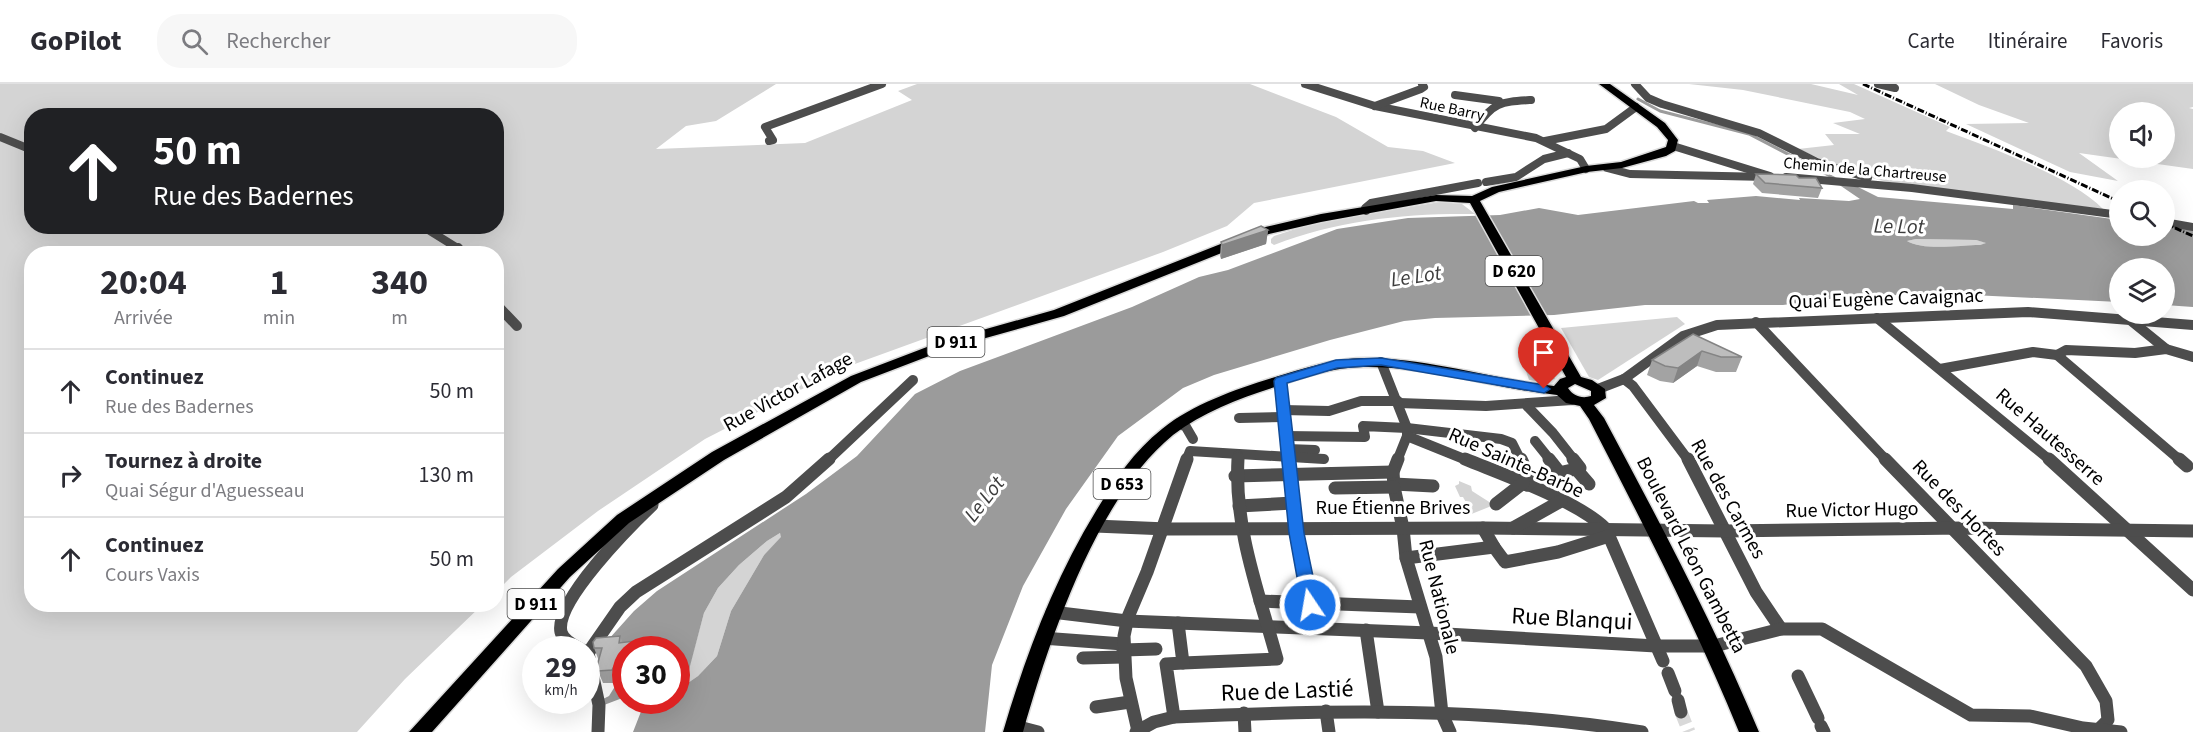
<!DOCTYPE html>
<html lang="fr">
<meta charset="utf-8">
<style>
body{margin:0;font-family:"Source Sans 3",sans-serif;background:#f7f7f7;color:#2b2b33;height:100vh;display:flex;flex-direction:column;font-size:22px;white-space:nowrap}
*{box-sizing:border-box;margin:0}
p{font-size:20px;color:#7c7c81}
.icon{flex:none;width:33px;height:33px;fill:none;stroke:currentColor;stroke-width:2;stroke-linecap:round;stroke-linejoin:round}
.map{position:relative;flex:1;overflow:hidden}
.sheet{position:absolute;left:24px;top:162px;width:480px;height:366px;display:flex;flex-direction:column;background:#fff;border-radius:24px;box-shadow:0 6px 24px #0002}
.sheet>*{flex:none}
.banner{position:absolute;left:24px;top:24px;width:480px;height:126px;border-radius:24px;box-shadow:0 6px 24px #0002;background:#202124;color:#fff;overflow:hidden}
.buttons{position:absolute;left:2109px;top:18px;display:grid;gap:12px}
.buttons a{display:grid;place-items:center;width:66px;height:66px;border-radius:50%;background:#fff;box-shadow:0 6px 24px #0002;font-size:30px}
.speed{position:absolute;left:522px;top:552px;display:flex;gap:12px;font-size:30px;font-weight:700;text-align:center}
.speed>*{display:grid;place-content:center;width:78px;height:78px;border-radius:50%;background:#fff;box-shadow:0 6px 24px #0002;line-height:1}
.speed small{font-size:15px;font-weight:400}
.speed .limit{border:9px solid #d22;background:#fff;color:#111}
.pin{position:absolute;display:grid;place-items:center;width:51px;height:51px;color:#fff;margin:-62px -26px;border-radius:50% 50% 50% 0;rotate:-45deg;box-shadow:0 0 6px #0007}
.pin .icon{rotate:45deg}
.me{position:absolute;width:66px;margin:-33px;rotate:348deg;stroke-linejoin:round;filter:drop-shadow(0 0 4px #0008)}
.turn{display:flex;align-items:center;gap:21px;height:126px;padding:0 30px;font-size:27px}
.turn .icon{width:78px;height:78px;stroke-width:2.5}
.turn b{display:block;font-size:42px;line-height:51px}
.eta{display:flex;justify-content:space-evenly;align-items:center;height:102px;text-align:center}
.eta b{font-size:36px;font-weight:700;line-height:42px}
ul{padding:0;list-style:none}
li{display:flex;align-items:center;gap:18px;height:84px;padding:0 30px;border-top:2px solid #e1e1e2}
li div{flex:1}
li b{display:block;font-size:22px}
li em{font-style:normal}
header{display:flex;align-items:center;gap:36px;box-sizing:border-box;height:84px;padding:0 30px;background:#fff;border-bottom:2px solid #e1e1e2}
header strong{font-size:28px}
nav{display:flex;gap:33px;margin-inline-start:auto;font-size:21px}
.search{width:420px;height:54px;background:#f7f7f7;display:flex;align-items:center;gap:15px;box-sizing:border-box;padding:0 21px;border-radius:24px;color:#7c7c81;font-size:22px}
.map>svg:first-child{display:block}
.green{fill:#d4d4d4;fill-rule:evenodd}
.water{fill:#9b9b9b;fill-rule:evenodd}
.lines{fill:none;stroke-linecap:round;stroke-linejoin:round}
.stream{stroke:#9b9b9b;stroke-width:3}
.minor-tunnel{stroke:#d9d9d9;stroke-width:13;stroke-dasharray:13 6;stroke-linecap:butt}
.major-casing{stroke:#dbdbdb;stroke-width:3}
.minor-far2{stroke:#4d4d4d;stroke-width:8}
.minor-far1{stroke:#4d4d4d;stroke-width:10}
.minor{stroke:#4d4d4d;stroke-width:13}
.major{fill:#000;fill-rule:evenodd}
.rail{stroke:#000;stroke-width:3;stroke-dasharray:7 2 1 2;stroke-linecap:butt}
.wall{fill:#a3a3a3}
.shaded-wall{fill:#848484}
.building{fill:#bdbdbd;stroke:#848484;stroke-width:1.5}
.route{fill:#1a73e8;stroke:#114b97;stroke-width:1.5}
.labels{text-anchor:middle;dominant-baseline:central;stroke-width:6;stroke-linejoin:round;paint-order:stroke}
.far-street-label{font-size:16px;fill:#000;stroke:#fff}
.shield{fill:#fff;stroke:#4c4c4c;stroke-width:1.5}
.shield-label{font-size:18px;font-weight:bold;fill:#000}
.street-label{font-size:20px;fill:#000;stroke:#fff}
.water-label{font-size:21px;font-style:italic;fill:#3c3c3c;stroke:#fff}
.near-street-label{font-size:24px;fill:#000;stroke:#fff}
</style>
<header>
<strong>GoPilot</strong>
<div class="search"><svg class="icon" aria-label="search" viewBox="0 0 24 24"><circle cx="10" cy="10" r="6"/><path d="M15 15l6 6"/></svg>Rechercher</div>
<nav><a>Carte</a><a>Itinéraire</a><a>Favoris</a></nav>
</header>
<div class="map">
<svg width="2193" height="648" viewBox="0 0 2193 648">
<rect width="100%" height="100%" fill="#fff"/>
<g class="green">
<path d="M0,0H776L716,37L686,42L656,65L805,59L912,16L898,7L917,0H1250L1336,33L1388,63L1423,67L1455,79L1254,119L1227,142L1163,168L841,285L705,355L598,427L511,493L497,507L496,170H32V520L482,521L405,595L357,648H0ZM32,32H496V142H32Z"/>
<path d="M1689,0H1811L1858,11L1839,0H1854L1950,43L1946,47C1991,64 2071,92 2103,125L1915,103L1879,96L1846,86L1798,65L1834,61L1825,50H1860L1833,39L1865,35L1850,28L1743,6Z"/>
<path d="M1935,0H2193V23L2189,24L2193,25V85L2079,69L2118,97L2070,88L1966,40L2029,39L1979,21ZM2120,28H2164V74H2120Z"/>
<path d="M1440,118L1462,120L1475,130C1406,129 1338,136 1274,161L1271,159V155L1274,152L1317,138Z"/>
<path d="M1916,155L1976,156L1987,159L1980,161C1961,161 1923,167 1907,157Z"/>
<path d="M1677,233L1685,240L1598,296L1589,293L1561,244Z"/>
<path d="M1524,281H1548L1555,295L1542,298L1529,296Z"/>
<path d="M1459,397L1471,402L1472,407L1494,421L1469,431L1471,429L1469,425L1473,424L1468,422L1463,413H1460L1455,402L1459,400Z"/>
<path d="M780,449L782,453L764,471L731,527L717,572L698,592L684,602L704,529L718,504L739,481L767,457Z"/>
</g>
<g class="water">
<path d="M1838,100H1852L1878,113L2013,125V121L2119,136L2120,152H2164L2165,143L2193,146V223L2165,221L2164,184H2120L2119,218L1951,210L1853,212L1783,221H1645L1554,231L1435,234L1404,237L1330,256L1214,291L1183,304L1118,352L1066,425L1023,502L992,581L985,648H633L642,625L631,617L676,616V566H599L634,527L657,507L806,410L857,372L915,310L960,287L1132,223L1199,193L1228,186L1337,145L1408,134L1500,131L1539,124L1578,131L1694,117L1698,119H1709L1707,116L1756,112L1800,116L1799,114L1849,117L1860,115ZM1916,155L1976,156L1986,159L1980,161C1961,161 1923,167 1907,157ZM780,449L781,453L764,471L731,527L717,572L698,592L685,601L704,529L718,504L739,481L767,457Z"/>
<path d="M624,588H625V613L604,621L603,615L609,612Z"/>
</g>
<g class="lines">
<path class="stream" d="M1638,15L1660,27L1749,50L1834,94"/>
<path class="minor-tunnel" d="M1681,628L1689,648"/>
<g class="major-casing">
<path id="major" d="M1599,0H1610L1665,39L1678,56L1675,67L1666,72L1622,84L1587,88L1499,108L1480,117L1581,293L1592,296L1605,305L1606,314L1594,321L1604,334C1659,437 1714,540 1759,648H1739C1695,540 1642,438 1589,335L1580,322L1566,319L1557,311C1492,304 1429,282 1364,283C1333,283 1304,293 1275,303C1240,314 1203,328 1173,351C1097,413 1049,556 1023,648H1003C1026,570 1054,496 1096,427C1114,397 1134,367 1162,345C1193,320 1234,306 1272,294C1303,285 1333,274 1365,274C1429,274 1491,295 1554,302L1560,295L1566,293L1470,119L1436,117L1321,138L1269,150L1064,232L950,264L861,298L724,376L629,439L570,493L432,648H409L558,485L617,431L712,368L851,292L940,258L1054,226L1261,144L1321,130L1436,111L1472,112L1492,103L1586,82L1621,78L1666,63L1668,56L1657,43ZM1575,300L1591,307V312C1582,315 1573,312 1568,304Z"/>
</g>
<g class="minor-far2">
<path d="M1305,0L1375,22L1536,54L1580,75L1586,85"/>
<path d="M1635,0L1648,14L1662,20L1759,49L1817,78L1868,94"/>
<path d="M1878,0L1895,4L1888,0"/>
<path d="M1455,11L1499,17"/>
<path d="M1375,22L1421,5L1424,3L1422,0"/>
<path d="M1475,44C1494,18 1500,18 1531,16"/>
<path d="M0,53L32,66"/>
<path d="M769,57L773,56L765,43L882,0"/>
<path d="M1545,57L1606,45L1636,23"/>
<path d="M1673,62L1770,92"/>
<path d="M1607,84L1630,90L1768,93"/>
<path d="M1786,93L1912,104L2120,131"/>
<path d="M1486,98L1516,93L1544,75L1568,69"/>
<path d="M1366,127L1365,124L1371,119L1478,99"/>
<path d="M2164,138L2193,143"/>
<path d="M422,142L459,165"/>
</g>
<g class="minor-far1">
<path d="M458,164L462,170"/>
<path d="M496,220L517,242"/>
<path d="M1877,234L2051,377"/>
<path d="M2129,235L2166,265"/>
<path d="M1756,238L1887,377"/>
<path d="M2057,271L2181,377"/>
<path d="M1381,278L1407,344V352L1397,377"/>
<path d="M1940,285L2033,268L2057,271L2066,266L2135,269L2166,265L2193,273"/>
<path d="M1624,295L1633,302L1689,377"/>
<path d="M1280,297L1288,377"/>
<path d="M1598,305L1624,295L1683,252L1717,241L2028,228L2193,241"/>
<path d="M1399,319L1486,322L1572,316"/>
<path d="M1527,322L1553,349L1575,377"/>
<path d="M1283,326L1329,327L1361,317H1398"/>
<path d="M1239,334L1284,333"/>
<path d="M1179,339L1186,343L1193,355"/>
<path d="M1285,352L1365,353L1363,342L1407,344L1501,355L1512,359L1521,377"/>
<path d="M1407,352L1469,377"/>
<path d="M1535,357L1551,377"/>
<path d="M1287,365L1315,366"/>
<path d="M827,377L913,296"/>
<path d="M1186,377L1190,367L1324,375"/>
<path d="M1238,377V371"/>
</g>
<g class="minor">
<path d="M1288,375L1296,449L1316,544"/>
<path d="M1398,375L1393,388L1394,403L1403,444L1406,474L1436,573L1442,630L1450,648"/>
<path d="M1465,375C1504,391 1578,417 1606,445L1663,577"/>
<path d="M1521,375L1527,388V401"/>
<path d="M1549,375L1560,389"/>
<path d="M1688,375L1756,508L1781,545"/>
<path d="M1885,375L2086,582L2106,617L2108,636L2098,646"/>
<path d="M2049,375L2193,506"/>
<path d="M2179,375L2187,382"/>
<path d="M1576,385L1589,400"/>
<path d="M1235,392L1393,388"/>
<path d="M1394,400L1433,402"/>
<path d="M1527,401L1534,395L1580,384L1573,375"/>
<path d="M1335,404L1394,403"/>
<path d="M1496,420L1523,399"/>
<path d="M1239,422L1293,419"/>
<path d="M1095,442L1167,445L1483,444L1725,447L1963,444L2193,447"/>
<path d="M1513,444L1561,417"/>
<path d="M1494,463L1505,478L1558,468L1609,452"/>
<path d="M1406,474L1494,463L1483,444"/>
<path d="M1260,517L1420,523"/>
<path d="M1052,528L1127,537L1429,549L1656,562H1714L1781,545H1822L1971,631L2030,632L2083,644L2121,648"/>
<path d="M1366,546L1378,628"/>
<path d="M1042,554L1123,560"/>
<path d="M582,566C575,562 563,557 561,548C554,518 630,442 652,421"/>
<path d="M1123,566L1156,565"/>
<path d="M588,569L620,523L636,508L786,413L829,375"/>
<path d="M588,569L599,621L598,648"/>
<path d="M1083,574L1124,573"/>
<path d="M1183,579L1277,575C1259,509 1234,445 1238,375"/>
<path d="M1668,589L1675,607"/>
<path d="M1798,592L1818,634"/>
<path d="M1678,616L1681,628"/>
<path d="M1096,623L1130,618"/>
<path d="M1326,627L1329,648"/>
<path d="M1244,629L1245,648"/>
<path d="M1174,633L1166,580L1183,579L1178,539"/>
<path d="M1015,642L1038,648"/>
<path d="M1821,642L1824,648"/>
<path d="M1138,647L1126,594L1124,552L1128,533L1147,488L1187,375"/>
<path d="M1136,648L1154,638L1174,633C1330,626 1488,623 1642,648"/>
</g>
<use href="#major" class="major"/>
<g class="rail">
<path d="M1863,0L2120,118"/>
<path d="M2164,139L2193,152"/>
</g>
</g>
<g class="wall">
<path d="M1756,90L1799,94L1822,104L1818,114L1762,109L1753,100Z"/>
<path d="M1268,146L1266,160L1221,175L1220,172L1221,158Z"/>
<path d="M1693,250L1742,273L1736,288H1716L1697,282L1673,299L1660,297L1647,291L1652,276Z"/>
<path d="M620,552L626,566V588H624L617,599H603L598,587L599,577L594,564Z"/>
</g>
<g class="shaded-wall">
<path d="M1268,146L1266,160L1221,175L1222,161Z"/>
<path d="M1702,267L1697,282L1673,299L1678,284Z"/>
<path d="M660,554L663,566H657Z"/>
<path d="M619,575L624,588L617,599L612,586Z"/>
</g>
<g class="building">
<path d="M1756,90L1796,91L1799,94H1816L1822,104L1765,99Z"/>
<path d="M1261,142L1268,146L1222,161L1221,158Z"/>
<path d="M1693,250L1742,273H1721L1702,267L1678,284L1665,282L1652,276Z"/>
<path d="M620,552L619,559L660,554L657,566H626V574L619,575L612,586L598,587L597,582L602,564H594L593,558L596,554Z"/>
</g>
<path class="route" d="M1381,274L1544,301L1550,305L1544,309L1381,281L1337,284L1287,299L1304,449L1319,521L1316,525H1305L1302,521L1289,449L1274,297L1276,294L1336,276Z"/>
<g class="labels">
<g class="far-street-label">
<text transform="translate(1452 25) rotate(12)">Rue Barry</text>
<text transform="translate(1865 86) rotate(5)">Chemin de la Chartreuse</text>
</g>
<g class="shield">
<rect x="1485.5" y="172" width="57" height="30" rx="4.5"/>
<rect x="927.5" y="243" width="57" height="30" rx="4.5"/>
<rect x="1093.5" y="385" width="57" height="30" rx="4.5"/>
<rect x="507.5" y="505" width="57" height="30" rx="4.5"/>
</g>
<g class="shield-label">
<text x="1514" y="187">D 620</text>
<text x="956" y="258">D 911</text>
<text x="1122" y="400">D 653</text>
<text x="536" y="520">D 911</text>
</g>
<g class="street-label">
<text transform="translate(1886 215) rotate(-2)">Quai Eugène Cavaignac</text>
<text transform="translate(788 308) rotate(-29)">Rue Victor Lafage</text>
<text transform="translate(2050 353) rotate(41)">Rue Hautesserre</text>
<text transform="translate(1516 379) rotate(24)">Rue Sainte-Barbe</text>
<text transform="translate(1728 415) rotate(61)">Rue des Carmes</text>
<text x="1393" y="424">Rue Étienne Brives</text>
<text transform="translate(1959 424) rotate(46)">Rue des Hortes</text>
<text transform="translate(1852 426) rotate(-1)">Rue Victor Hugo</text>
<text transform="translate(1691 471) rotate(63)">Boulevard Léon Gambetta</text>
<text transform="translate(1439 513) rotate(76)">Rue Nationale</text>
</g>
<g class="water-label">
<text transform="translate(1899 142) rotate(1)">Le Lot</text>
<text transform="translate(1416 192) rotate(-8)">Le Lot</text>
<text transform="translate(984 415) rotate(-52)">Le Lot</text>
</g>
<g class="near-street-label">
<text transform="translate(1572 535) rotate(3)">Rue Blanqui</text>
<text transform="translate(1287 607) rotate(-2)">Rue de Lastié</text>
</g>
</g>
</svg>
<div class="buttons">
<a><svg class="icon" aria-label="sound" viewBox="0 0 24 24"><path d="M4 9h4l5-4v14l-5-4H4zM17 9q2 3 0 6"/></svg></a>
<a><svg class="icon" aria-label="search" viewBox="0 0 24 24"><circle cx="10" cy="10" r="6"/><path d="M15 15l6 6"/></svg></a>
<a><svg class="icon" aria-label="layers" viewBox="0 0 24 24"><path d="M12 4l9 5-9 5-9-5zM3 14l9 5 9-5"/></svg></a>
</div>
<div class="speed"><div>29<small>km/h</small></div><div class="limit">30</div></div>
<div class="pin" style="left:1544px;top:305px;background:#d93025"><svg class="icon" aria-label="arrive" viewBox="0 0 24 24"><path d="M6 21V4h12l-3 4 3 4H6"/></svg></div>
<svg class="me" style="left:1310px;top:521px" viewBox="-20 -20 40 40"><circle r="17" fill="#1a73e8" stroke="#fff" stroke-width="3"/><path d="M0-11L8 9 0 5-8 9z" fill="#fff"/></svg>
<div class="banner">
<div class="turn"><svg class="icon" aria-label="ahead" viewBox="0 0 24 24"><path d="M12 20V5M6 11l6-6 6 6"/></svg><div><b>50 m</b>Rue des Badernes</div></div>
</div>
<section class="sheet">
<div class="eta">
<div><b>20:04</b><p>Arrivée</p></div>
<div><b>1</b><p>min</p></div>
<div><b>340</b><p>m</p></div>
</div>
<ul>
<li><svg class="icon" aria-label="ahead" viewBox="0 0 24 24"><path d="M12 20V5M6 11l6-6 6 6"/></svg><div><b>Continuez</b><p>Rue des Badernes</p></div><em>50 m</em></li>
<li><svg class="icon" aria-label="right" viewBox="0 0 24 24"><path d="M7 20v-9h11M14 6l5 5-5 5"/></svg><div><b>Tournez à droite</b><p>Quai Ségur d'Aguesseau</p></div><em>130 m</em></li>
<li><svg class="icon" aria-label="ahead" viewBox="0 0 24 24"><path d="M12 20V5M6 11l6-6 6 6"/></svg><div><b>Continuez</b><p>Cours Vaxis</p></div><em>50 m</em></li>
</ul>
</section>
</div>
